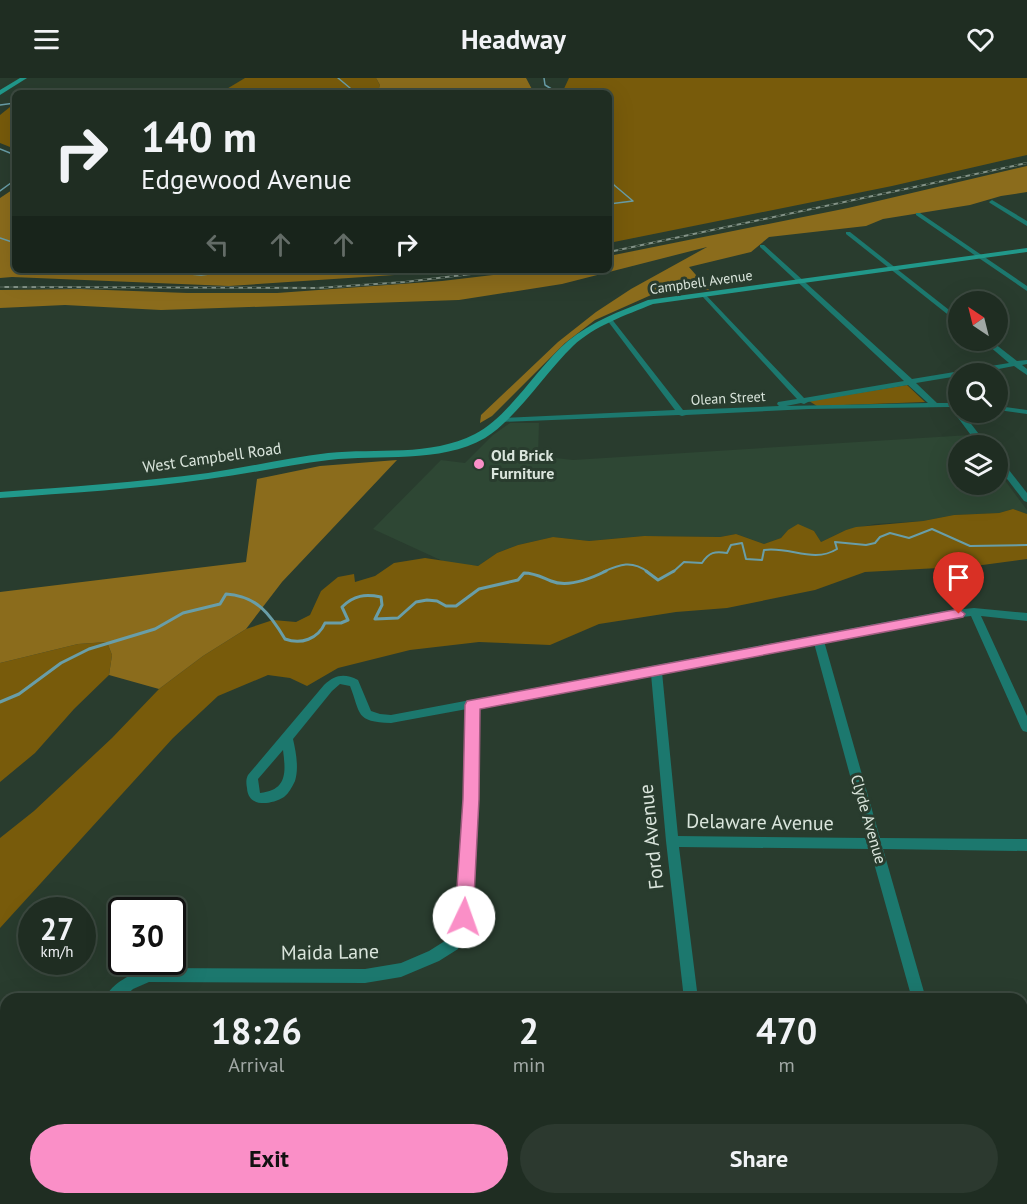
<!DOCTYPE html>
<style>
body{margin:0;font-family:"PT Sans",sans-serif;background:#2c392f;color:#f1f3f6;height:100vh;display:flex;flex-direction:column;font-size:22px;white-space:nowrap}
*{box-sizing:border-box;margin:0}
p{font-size:20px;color:#a1a8a5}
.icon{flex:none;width:33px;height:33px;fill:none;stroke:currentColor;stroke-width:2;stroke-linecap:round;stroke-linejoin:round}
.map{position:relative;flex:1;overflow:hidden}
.sheet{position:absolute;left:0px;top:915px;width:1028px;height:212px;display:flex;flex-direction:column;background:#1f2d22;border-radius:18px 18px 0 0;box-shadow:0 6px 24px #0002,0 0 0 2px #3c4940}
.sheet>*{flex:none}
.banner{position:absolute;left:12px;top:12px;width:600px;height:183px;border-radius:9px;box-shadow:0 6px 24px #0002,0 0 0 2px #3c4940;background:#1f2d22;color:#f1f3f6;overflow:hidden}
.needle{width:39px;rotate:325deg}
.tools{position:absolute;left:948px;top:213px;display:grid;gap:12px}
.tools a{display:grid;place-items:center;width:60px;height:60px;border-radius:50%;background:#1f2d22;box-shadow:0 6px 24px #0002,0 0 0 2px #3c4940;font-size:30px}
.speed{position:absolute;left:18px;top:819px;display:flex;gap:12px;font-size:30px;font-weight:700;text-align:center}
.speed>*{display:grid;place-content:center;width:78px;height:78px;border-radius:50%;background:#1f2d22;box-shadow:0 6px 24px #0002,0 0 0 2px #3c4940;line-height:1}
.speed small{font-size:15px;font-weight:400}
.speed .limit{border:3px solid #111;border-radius:9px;background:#fff;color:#111}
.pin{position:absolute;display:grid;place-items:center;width:51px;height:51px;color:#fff;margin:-62px -26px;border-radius:50% 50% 50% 0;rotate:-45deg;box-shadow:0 0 6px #0007}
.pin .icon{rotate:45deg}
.me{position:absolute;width:66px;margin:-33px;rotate:3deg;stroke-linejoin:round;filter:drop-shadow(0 0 4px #0008)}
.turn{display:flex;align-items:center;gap:21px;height:126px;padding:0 30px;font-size:27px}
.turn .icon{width:78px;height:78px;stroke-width:2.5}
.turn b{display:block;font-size:42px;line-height:51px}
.lanes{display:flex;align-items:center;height:57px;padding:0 30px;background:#0003;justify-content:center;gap:30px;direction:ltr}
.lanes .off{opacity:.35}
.eta{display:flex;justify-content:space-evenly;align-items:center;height:102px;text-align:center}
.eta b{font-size:36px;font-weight:800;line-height:42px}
.button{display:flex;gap:12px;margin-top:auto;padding:12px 30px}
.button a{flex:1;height:69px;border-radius:36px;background:#fa8fc7;color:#111;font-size:24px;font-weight:800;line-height:69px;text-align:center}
.button a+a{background:#2c392f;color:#f1f3f6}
header{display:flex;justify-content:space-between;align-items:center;height:78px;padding:0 30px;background:#1f2d22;font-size:27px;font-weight:800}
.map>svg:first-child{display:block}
.built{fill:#2e4734}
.green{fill:#785b0b}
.forest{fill:#8b6c1c}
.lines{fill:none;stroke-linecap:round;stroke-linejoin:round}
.stream-far2{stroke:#699ea8;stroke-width:1.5}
.stream-far1{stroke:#699ea8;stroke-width:2}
.stream{stroke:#699ea8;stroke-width:3}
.street{fill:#1c786e;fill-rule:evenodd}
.secondary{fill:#21988a;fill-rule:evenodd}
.rail-casing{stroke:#849388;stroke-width:2}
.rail{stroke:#293c2e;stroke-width:1.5;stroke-dasharray:4.5;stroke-linecap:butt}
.route{fill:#fa8fc7;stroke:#a25d81;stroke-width:1.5}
.poi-dot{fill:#fa8fc7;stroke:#293c2e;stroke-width:2}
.labels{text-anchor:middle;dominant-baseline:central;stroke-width:6;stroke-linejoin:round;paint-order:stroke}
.far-street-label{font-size:14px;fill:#dae5dc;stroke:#293c2e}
.poi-label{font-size:16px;font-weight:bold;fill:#dae5dc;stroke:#293c2e;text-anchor:start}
.street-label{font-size:16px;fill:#dae5dc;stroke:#293c2e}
.near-street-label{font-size:20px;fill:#dae5dc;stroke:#293c2e}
</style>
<header><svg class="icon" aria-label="menu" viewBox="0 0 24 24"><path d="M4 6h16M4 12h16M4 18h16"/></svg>Headway<svg class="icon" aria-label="heart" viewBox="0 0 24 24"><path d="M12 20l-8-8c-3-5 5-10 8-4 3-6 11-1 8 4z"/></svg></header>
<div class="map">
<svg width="1027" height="1126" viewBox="0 0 1027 1126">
<rect width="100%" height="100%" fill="#293c2e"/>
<path class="built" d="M510,345H539L538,378L573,382L970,357L978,367L958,368V406H998V393L1027,432V436L1013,431L999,435L954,437L923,443L875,446L846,452L821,464L814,453L788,452L781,460L764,466L736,456L720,459L644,458L589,463L553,459L518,467L497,475L478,488L447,485L373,451L441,382L465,385L493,357Z"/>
<g class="green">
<path d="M245,0H376L380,7L378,13L366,15H220Z"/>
<path d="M569,0H1027V77L892,108L609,165V15H562Z"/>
<path d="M15,28V71L0,65V37L10,29Z"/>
<path d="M907,307L925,324L817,328L809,323Z"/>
<path d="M1013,431L1027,436V481L975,488L865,494L815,512L727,530L676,534L599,546L550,567L479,564L410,572L338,590L307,608L290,600L268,597L218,618L173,660L0,850V760L34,733L112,660L159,611L203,578L246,551L273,542L296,544L310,537L321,513L338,499L354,496L355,504L375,498L394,485L425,480L478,488L497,475L518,467L553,459L589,463L644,458L720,459L736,456L764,466L781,460L788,452L798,446L814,453L821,464L846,452L856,449L923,443L954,437L999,435Z"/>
<path d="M107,564L112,577L109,597L74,631L35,675L0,704V585L78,566Z"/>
</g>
<g class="forest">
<path d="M376,0H526L534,15H366L378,13L380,7Z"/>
<path d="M1027,88V114L1001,118L970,127L883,141L866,148L769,159L751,174L689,189L709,212L678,205L595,242L565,265L492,338L480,345L481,337L558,264L596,234L631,211L707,169L562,206L459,222L161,232L65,227L0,230V212L80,211L187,215H277L442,203L536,192H609V178L848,130Z"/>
<path d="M15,110V192H470L229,208L12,199L0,200V120Z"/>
<path d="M397,382L282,504L246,551L203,578L159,611L109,597L112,577L107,564L78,566L0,585V514L246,484L257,401L320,388Z"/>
</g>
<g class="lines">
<g class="stream-far2">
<path d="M338,0L350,10L342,15"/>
<path d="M544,0L545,7L558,15"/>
<path d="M0,27L15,25"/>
<path d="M0,71L15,77"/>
<path d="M609,97L614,107L633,123L609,126"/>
<path d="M0,113L15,102"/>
<path d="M0,160L15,165"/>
<path d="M143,192L201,197L245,192"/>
</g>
<g class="stream-far1">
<path d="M603,494C620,486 632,482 648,494"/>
<path d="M673,494L684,484L702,485C709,474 715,473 727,475L731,467L742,465L746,481L762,482L764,472C790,468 813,486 837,471L835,464L866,467L875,465L880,459L890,455L909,460L932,451L970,468L1027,467"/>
</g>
<g class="stream">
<path d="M646,493L658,502L674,493"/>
<path d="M0,624L19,616L61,585L89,571L155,551L183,535L220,526L226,516C257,518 270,536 285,561C301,567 318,561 325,545H341L348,542L342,529C354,517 365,516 381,519L382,527L375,541L398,540L416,524L427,522L437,523L446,528H456L479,511L518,502L524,495C535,495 541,499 551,503C568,510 590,501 606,493"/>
</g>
<g class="street">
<path d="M992,122L1027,143V148L990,125L989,124Z"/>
<path d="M916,135H920L1027,208V213L916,137Z"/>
<path d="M846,154H850L958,239V244L956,243L846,156Z"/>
<path d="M760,167H764L912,301L1009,285L982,262H990L1017,283L1027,282V286L1022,287L1027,291V297L1014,288L973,296H958V298L916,305L937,325H958V334H962L988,368H979L950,329L809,331L686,337L682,338L679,337L500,344L496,342L500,340L675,332L607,242V240H611L683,332L779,328L777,326L778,324L797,321L702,218L701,217L704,215L804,320L904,303L760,169ZM908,307L928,325L786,328L801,325L804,326L808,324Z"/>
<path d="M998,328L1027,332V336L998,332Z"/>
<path d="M998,381L1001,382L1027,415V424L1024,423L998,389Z"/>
<path d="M974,530L1027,535V543L981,538L1027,638V654L1023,653L1021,650L971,538L944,541L824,563L880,760L1027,761V773L883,771L926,921H912L870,771L679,769L698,921H684L666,763L651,596L479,629L477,721L471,839L458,871L439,883L401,899L365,905L149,904L133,911L122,921H105C112,904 132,896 148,890L365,891L401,885L429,873L448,861L457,839L465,721L467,631L391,645C355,644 361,636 350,608L340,606L332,613L293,661C296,674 299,690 295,703C292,709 289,715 284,719C271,727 248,730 247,710C246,705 246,701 248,697L324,607C335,597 344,595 358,602L371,633L380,636L391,637L944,533ZM814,565L867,760L678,758L662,594ZM283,672C286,695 287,712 260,715L258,701Z"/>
<rect x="66" y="1120" width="16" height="6"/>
<path d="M511,1120H721L723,1126H509Z"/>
<path d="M734,1120H1000L1002,1126H732Z"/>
</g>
<g class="secondary">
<path d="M20,0H27L0,17V12Z"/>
<path d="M1027,170V174L653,226C626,237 594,248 573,268C546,294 515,342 485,360C440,386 379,376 329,382C288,387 248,396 208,401C139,411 69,415 0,420V414C69,409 139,404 208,395C248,389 288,380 328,375C377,370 430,379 475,356C508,340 539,287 568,263C591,244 620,233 648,222Z"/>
</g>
<g class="rail-casing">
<g id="rail">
<path d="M609,174L1027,85"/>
<path d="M0,209L318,210L405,204L504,192"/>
</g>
</g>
<use href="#rail" class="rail"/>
</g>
<path class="route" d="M959,531L965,536L963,539L480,631L479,721L473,839L470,845L464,847L458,845L455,839L463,721L465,627L467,623Z"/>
<circle class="poi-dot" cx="479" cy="386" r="6"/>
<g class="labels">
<g class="far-street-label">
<text transform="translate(701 204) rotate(-8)">Campbell Avenue</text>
<text transform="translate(728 320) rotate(-3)">Olean Street</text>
</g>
<g class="poi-label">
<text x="491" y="377">Old Brick<tspan x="491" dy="18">Furniture</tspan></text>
</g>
<g class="street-label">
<text transform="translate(212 379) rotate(-8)">West Campbell Road</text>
<text transform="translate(869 741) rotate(74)">Clyde Avenue</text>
</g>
<g class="near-street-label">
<text transform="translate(760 744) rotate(1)">Delaware Avenue</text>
<text transform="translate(651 759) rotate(-96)">Ford Avenue</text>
<text transform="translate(330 874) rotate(-1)">Maida Lane</text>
</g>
</g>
</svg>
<div class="tools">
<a><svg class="needle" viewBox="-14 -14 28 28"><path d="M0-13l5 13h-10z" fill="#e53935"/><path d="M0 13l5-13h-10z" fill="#a1a8a5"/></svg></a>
<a><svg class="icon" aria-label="search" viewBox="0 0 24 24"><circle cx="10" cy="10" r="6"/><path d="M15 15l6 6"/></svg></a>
<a><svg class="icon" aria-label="layers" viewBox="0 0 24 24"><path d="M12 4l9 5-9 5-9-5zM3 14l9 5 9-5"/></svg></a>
</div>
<div class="speed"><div>27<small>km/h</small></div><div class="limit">30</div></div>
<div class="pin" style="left:959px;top:536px;background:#d93025"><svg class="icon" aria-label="arrive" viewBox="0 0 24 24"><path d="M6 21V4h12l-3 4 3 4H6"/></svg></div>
<svg class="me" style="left:464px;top:839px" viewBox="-20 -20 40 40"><circle r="19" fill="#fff"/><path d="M0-13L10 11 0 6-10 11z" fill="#fa8fc7"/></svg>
<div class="banner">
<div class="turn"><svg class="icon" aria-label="right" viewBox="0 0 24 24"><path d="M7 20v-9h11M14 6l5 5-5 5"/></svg><div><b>140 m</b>Edgewood Avenue</div></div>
<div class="lanes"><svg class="icon off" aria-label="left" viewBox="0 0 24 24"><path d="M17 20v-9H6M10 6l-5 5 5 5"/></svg><svg class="icon off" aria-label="ahead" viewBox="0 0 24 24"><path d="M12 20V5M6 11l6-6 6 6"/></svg><svg class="icon off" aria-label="ahead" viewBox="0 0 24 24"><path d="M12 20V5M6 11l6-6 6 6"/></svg><svg class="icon" aria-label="right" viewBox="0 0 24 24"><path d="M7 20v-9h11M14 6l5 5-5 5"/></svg></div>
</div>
<section class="sheet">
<div class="eta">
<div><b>18:26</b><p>Arrival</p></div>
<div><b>2</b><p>min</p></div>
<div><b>470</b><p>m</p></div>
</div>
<div class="button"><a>Exit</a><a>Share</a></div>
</section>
</div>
